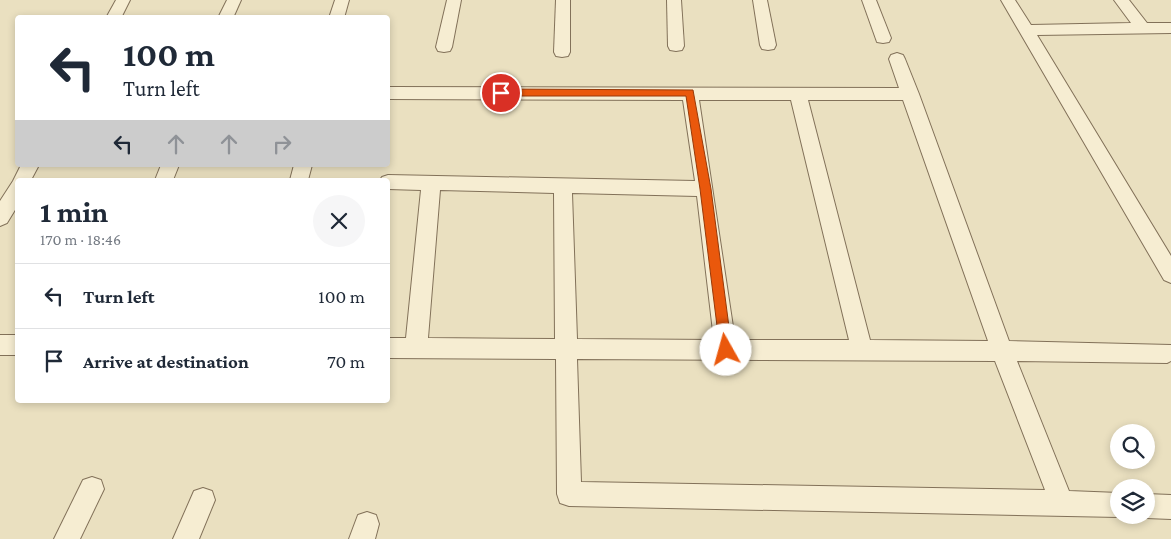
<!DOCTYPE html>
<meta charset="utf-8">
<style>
body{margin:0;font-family:"Crimson Pro",serif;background:#f6f6f7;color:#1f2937;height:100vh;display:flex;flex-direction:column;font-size:19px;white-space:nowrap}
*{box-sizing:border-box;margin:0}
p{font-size:16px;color:#747a83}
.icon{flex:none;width:28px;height:28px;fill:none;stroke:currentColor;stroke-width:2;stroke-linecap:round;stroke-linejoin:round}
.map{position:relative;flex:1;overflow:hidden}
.details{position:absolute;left:15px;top:178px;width:375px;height:225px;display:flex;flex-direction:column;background:#fff;border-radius:5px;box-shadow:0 2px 8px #0003}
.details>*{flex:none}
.guide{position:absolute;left:15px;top:15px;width:375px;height:152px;border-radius:5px;box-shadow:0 2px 8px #0003;background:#fff;color:#1f2937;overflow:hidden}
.controls{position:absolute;left:1110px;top:424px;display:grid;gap:10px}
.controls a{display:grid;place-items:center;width:45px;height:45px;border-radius:50%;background:#fff;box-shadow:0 2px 8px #0003;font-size:25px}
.pin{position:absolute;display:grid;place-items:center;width:42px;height:42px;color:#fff;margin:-21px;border:2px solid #fff;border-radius:50%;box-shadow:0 1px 5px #0007}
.me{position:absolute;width:55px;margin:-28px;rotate:353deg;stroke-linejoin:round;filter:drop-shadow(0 0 4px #0008)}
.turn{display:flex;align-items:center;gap:18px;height:105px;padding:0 25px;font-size:22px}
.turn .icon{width:65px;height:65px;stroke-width:2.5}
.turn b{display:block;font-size:35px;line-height:42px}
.lanes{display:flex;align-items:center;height:48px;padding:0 25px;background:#0003;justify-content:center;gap:25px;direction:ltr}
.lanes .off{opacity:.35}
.round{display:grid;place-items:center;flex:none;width:52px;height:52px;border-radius:26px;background:#f6f6f7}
.headline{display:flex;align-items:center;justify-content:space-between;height:85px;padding:0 25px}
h1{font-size:30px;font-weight:700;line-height:38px}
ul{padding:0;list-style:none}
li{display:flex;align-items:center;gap:15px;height:65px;padding:0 25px;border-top:1px solid #e0e1e3}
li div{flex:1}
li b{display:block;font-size:19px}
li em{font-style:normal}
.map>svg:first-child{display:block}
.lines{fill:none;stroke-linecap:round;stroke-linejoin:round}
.minor-casing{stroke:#827159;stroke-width:2}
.minor{fill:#f6edd2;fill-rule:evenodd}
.route{fill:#ea580c;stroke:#983908}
</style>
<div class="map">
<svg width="1171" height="539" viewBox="0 0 1171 539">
<rect width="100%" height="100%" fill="#eae0c0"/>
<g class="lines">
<g class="minor-casing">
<g id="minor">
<path d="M116,0H130L121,18H106Z"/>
<path d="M227,0H241L233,18H218Z"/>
<path d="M335,0H349L344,18H329Z"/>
<path d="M447,0H461L452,47L450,51L444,52L438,51L436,47Z"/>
<path d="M556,0H570V52L568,56L562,57L556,56L554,52Z"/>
<path d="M667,0H681L684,46L682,50L676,51L670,50L668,46Z"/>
<path d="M753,0H767L776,45L774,49L768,50L762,49L760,45Z"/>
<path d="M862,0H876L891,38L889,42L883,43L877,42Z"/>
<path d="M1001,0H1015L1031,25L1131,23L1114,0H1129L1147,23H1171V33L1037,35L1171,256V283L1164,280Z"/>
<path d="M897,53L903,55L905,59L919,94L1009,341L1171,345V361L1167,363L1017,361L1069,491L1119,493V515H1124L1119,517L569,506L560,503L557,494L556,359L388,358V338H406L421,190L388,189V180H380L382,177L388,175L695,181L683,100L388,99V87L899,88L889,59L891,55ZM699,100H791L849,340H735ZM808,100H903L988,341L870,340ZM440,190L554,193L555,339L428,338ZM572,193L697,196L714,340L577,339ZM577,359L995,361L1045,490L581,482Z"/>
<path d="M21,165H39L31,180H18V205L7,223L0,226V201L13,181Z"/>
<path d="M161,165H179L173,180H155Z"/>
<path d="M294,165H312L308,180H290Z"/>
<rect x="0" y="335" width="18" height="20"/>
<path d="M92,477L101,480L104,489L80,539H54L83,480Z"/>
<path d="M203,488L212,491L215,500L199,539H173L194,491Z"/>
<path d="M1146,494L1171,495V519L1146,518L1138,515H1146Z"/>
<path d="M367,512L376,515L379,524L375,539H349L358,515Z"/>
</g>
</g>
<use href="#minor" class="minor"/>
</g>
<path class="route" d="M501,89L693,90L711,189L732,350L730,354L726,356L722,354L720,350L700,189L686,96H501L496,93Z"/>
</svg>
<div class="controls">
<a><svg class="icon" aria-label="search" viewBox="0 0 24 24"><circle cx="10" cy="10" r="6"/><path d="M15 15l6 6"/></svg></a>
<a><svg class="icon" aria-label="layers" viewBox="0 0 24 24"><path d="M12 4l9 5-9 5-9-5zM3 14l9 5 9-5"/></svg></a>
</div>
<div class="pin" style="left:501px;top:93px;background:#d93025"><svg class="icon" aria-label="arrive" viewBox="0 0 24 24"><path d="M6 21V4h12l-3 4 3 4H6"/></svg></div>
<svg class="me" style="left:726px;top:350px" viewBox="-20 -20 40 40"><circle r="19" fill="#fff"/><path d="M0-13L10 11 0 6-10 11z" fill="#ea580c"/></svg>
<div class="guide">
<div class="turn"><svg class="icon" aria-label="left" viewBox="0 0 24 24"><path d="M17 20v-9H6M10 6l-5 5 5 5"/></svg><div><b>100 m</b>Turn left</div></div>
<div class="lanes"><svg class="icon" aria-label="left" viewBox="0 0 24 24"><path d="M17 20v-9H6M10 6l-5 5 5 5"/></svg><svg class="icon off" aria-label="ahead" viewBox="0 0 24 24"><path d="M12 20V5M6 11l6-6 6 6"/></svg><svg class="icon off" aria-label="ahead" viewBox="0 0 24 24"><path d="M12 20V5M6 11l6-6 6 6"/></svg><svg class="icon off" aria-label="right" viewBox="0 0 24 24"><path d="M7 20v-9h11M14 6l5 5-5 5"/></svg></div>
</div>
<section class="details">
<div class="headline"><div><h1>1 min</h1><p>170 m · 18:46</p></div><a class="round"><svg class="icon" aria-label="close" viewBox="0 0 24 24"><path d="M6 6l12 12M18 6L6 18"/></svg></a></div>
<ul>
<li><svg class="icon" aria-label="left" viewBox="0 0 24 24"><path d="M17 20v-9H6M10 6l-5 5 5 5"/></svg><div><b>Turn left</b></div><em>100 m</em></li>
<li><svg class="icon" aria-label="arrive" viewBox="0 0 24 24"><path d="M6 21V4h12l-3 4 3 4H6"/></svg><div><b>Arrive at destination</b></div><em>70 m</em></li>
</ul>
</section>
</div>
